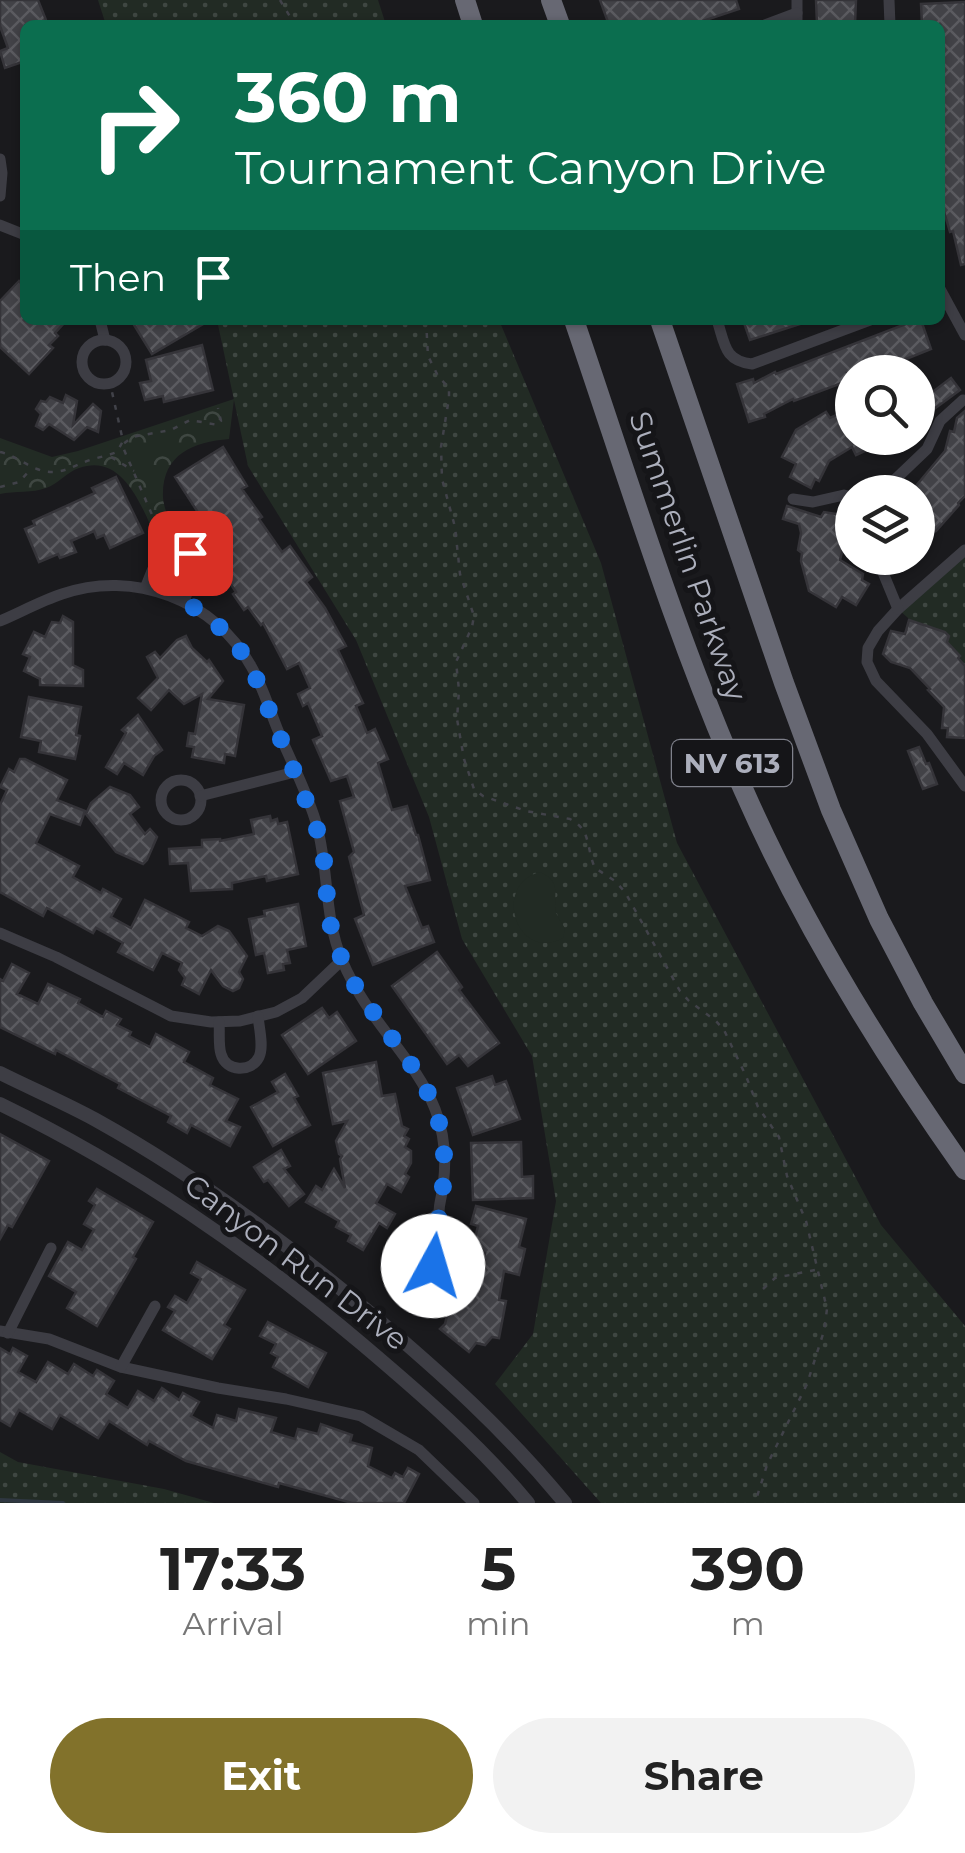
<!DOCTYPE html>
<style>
body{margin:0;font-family:Montserrat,sans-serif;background:#f2f2f2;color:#222;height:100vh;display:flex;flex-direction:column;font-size:38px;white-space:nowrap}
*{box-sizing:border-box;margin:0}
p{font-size:32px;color:#767676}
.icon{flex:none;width:55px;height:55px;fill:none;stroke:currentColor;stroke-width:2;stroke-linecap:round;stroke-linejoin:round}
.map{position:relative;height:1503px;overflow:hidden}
.details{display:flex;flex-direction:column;background:#fff;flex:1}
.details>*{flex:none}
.top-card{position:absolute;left:20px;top:20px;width:925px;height:305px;border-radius:15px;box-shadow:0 2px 8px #0004;background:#0b6e4f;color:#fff;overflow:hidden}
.tools{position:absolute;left:835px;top:355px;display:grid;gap:20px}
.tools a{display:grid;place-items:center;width:100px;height:100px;border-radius:50%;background:#fff;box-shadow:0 2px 8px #0004;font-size:50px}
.pin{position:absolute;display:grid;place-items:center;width:85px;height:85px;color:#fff;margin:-42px;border-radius:20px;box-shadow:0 5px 15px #0006}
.me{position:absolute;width:110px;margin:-55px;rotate:6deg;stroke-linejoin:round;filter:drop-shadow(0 0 8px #0008)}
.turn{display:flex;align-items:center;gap:35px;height:210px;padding:0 50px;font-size:45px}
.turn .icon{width:130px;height:130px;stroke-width:2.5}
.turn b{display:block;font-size:70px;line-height:85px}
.then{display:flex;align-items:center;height:95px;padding:0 50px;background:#0003;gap:20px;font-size:38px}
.eta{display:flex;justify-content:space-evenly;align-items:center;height:170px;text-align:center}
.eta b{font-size:60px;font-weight:700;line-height:70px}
.action{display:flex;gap:20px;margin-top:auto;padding:20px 50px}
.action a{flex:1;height:115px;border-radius:60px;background:#82722b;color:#fff;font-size:40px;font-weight:700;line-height:115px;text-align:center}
.action a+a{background:#f2f2f2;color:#222}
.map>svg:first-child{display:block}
.grass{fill:url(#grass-dots)}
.forest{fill:url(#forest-crowns)}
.garden{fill:#222b24}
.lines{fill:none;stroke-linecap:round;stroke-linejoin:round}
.stream{stroke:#2f3741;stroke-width:4}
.building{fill:url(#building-cross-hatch);stroke:#353439;stroke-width:2.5}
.path{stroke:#414249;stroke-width:2.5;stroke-dasharray:5 8;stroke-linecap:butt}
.minor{stroke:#3d3d44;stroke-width:11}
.tertiary{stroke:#3d3d44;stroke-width:14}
.motorway{stroke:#676873;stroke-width:20}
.route{stroke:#1a73e8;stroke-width:18;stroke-dasharray:0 32.4}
.labels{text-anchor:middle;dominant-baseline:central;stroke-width:10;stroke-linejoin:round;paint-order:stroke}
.shield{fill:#151518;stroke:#7f818b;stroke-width:2.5}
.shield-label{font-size:28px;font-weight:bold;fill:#acafbc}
.street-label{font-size:30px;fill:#acafbc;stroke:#151518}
</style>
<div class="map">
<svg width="965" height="1503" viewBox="0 0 965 1503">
<defs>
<pattern id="grass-dots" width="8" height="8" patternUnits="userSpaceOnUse" patternTransform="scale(2.5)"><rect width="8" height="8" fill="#222b24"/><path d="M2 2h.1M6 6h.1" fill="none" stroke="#3f4742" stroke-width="1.8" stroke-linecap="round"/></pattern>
<pattern id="forest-crowns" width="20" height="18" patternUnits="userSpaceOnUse" patternTransform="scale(2.5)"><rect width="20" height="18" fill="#222b24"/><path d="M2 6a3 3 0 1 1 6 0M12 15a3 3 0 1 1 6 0" fill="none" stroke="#3f4742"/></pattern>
<pattern id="building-cross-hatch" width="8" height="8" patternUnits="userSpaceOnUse" patternTransform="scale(2.5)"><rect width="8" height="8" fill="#424247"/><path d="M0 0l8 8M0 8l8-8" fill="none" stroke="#5b5b60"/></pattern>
</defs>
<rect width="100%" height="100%" fill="#1a1a1d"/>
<g class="grass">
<path d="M98,0H378L386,25H106Z"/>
<path d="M217,320H499L601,563L677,843L881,1225L965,1326V1503H601L495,1384L533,1334L556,1201L532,1056L462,939L429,817L356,640L248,466Z"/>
<path d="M965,554V669L898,609Z"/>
<path d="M0,1452L18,1462L164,1489L214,1503H0Z"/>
</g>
<path class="forest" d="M234,399L229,439C192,442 161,455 163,498C164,508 169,520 173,530L156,538C142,507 123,452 79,468C67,472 58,484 46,488C33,493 14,491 0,494V438L52,457L78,451Z"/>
<path class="garden" d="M540,872C559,881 555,889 555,907C555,915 562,922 565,929L563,938C516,963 492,884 540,872Z"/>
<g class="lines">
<path class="stream" d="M0,1500L63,1503"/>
</g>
<g class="building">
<path d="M0,0H38L48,25H25V61L5,68L0,51L8,48L0,26Z"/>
<path d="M600,0H736L739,9L691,25H609Z"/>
<path d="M816,0H856L855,25H817Z"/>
<path d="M965,2V264L961,265L953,231L950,232L940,198V25H922L921,4Z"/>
<path d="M19,281L25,287V320H67L55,333L58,336L49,345L53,348L29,374L0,347V301Z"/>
<path d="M131,320H210L152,354Z"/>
<path d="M743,320H806V322L750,340Z"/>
<path d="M916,320H921L931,349L874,372L847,373L850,380L794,401L793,399L764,414L765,417L749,422L737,384L753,379L754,383L775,372L776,374Z"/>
<path d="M202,345L213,390L164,402L163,396L145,400L140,383L151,381L146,360Z"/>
<path d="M951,378L960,390L922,418L918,411V403Z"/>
<path d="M66,395L77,401L73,425L93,404L101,411L98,432L87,427L74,440L49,424L43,430L36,426L41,414L36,409L41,401L46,402L50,397L63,403Z"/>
<path d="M852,408V438H900L897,450L878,445L856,455L852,447L829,461L819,481L815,479L811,488L790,477L796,464L782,457L796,430L826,412L830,418Z"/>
<path d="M965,411V496L958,503L959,505L936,531L918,535V492H911L945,451L950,431L954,432L957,418Z"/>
<path d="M223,447L247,486L242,489L262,517L259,519L282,552L290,546L312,577L306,582L325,608L346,646L338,650L363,703L356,706L367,733L375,729L388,759L378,763L392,810L407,806L416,835H418L430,880L405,886L422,928L428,926L434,942L373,965L355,919L364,915L349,857L354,852L340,801L354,797L347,776L331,781L313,740L322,736L308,703L303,706L298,694L310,688L299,663L287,669L263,623L261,625L248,607L244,610L233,594L236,592L215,561L220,557L205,535L210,531L175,477Z"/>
<path d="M116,477L143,533L110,548L104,535L97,538L94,531L71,541L76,552L60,558L58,554L39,562L25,529L35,525L33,521L95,493L92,488Z"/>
<path d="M787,506L821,517L824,512L836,514L846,520L843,525L848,529L840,560L863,574L862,580L869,584L856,605L842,597L836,607L809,591L801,561L802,553L798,550L801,533L799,524L783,519Z"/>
<path d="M63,616L73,622V665L83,670V686L40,685V679L24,671L30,657L23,654L34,632L45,637L52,622L60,623Z"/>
<path d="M909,620L945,632L949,636L947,642L960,656L958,658L965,666V738L947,737L948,728H942L944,707L928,690L930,689L910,668L891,662L883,654L891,631L905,634Z"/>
<path d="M186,636L192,648L207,662L209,660L223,681L208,699L244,705L235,756L225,754L224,763L192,757L194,747L187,746L189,733L195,734L202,694L184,704L169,690L151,710L138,698L158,678L147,657L155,652L160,658L177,640Z"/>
<path d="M29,697L81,707L76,735L80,736L75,759L39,752L41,741L21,737Z"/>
<path d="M138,715L162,750L154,756L143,775L124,763L117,774L106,767L126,733L122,730Z"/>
<path d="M919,747L926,764L929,763L937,784L923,789L908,751Z"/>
<path d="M20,759H25L67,780L57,800L85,811L80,825L50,814L36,843L79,866L73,877L101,893L103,889L121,899L111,917L131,928L145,900L189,922L186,928L202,936L218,926L229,931L247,956L239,972L243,979L239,988L233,991L223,986L211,970L199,994L182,985L185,978L179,970L182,963L162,953L153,970L118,952L123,943L96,928L93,933L47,908L43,916L0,892V805L7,790L0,787L9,769L14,772Z"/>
<path d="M110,787L130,795L139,807L130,814L145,834L150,829L157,837L147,860L143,864L116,852L86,814L91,803Z"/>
<path d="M270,816L271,821L277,819L278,824L287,822L298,874L267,881L266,876L232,883V889L191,891L188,863L170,864L169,849L202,847V840L220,839V841L254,834L251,820Z"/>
<path d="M298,904L306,946L287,950L290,963L283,964L284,970L268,973L264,953L256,955L249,919L265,916L264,911Z"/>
<path d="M437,952L462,987L459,990L499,1043L468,1066L459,1055L447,1064L392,986Z"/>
<path d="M12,964L29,973L17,994L38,1004L48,984L80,999L78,1003L103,1017L106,1011L121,1019L117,1025L131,1032L129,1036L150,1047L156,1034L189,1052L184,1062L213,1078L210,1085L238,1099L226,1121L240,1127L230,1146L191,1125L187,1133L168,1122L171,1116L118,1088L120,1084L56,1050L55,1054L0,1027V979L3,981Z"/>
<path d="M322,1008L329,1018L337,1012L356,1041L308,1074L282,1035Z"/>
<path d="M376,1062L382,1096L395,1094L402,1126L408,1129L404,1136L409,1139L405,1147L411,1151V1163L405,1174L409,1177L401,1192L387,1184L376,1203L395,1214L387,1228L379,1223L363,1250L348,1241L351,1235L336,1227L339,1221L306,1202L316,1186L322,1190L334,1169L345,1188L340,1159L342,1156L339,1154L336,1141L347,1121L333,1124L323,1073Z"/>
<path d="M285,1074L298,1096L294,1098L310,1125L273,1146L251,1107L278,1092L272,1082Z"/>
<path d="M492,1076L495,1085L506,1081L520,1119L473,1135L457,1088Z"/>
<path d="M0,1134L49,1161L12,1227L8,1225L0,1239Z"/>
<path d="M521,1142L522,1177L533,1176V1198L473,1200L471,1143Z"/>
<path d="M281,1150L290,1166L284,1169L304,1194L289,1206L268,1180L264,1182L254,1167Z"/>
<path d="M97,1189L153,1222L133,1257L136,1259L97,1326L67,1308L76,1292L49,1276L68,1242L82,1250L94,1230L84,1224L95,1205L89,1201Z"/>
<path d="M476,1206L526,1219L519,1247L525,1249L519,1275L504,1271L499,1300L506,1301L499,1338L492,1337L485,1345L476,1343L469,1352L440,1329L445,1324L457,1273L479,1277L485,1253L472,1250L478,1226L471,1224Z"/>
<path d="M197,1262L245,1290L224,1325L230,1329L212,1359L163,1330L175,1311L168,1307L175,1296L187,1303L201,1279L191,1273Z"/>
<path d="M268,1322L326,1353L308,1387L273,1367L278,1357L271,1353L276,1344L260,1336Z"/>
<path d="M0,1348L10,1354L13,1348L27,1356L18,1372L36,1382L48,1362L68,1374L74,1364L93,1376L97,1370L114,1381L106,1394L128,1408L138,1391L154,1401L162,1388L179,1400L183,1393L199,1402L191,1416L213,1428L217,1415L236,1421L239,1409L276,1418L271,1432L295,1439L298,1429L318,1434L321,1424L352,1435L350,1442L372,1448L368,1466L392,1478L395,1473L403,1477L408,1468L419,1474L404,1503H352L279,1483L278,1487L186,1461L149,1441L147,1445L109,1421L98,1438L60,1415L52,1429L19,1410L10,1426L0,1420Z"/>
</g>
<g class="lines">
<g class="path">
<path d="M280,0L295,25"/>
<path d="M426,320L428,356L438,376L449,388V398L441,447L442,479L455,527L460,574L474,616L472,627L456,662L459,690L457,719L464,759L474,789L483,796L526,811L570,819C592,830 586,849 595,868L615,881L625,892L680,991L689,1001L716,1021L724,1030L746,1076L758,1107L779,1137L787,1176L806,1221L827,1309L824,1331L807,1384L767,1465L755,1503"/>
<path d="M0,452C14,455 24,464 37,469C59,478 73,465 93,459C101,457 109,455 117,452L123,441L110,383"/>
<path d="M111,457L134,471"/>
<path d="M0,487L19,482L31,469"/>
<path d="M162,538L122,445L132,437L171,430L190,420L218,425L221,421L218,408"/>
<path d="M763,1289L775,1278L815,1270"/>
</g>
<g class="minor">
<path d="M797,0V25"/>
<path d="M889,0L890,25"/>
<path d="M765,25L797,13"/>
<path d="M0,159L2,173L0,196"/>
<path d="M0,225L25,235"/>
<path d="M940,289L965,335"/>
<path d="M100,320L105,340"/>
<path d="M717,320C725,344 724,361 752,364L870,320"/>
<circle cx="104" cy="362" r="22"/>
<path d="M882,492L927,449L940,421L963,400"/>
<path d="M793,499L813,502L844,495L852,497"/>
<path d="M965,550L898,609L878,631L868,648L867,662L876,681L927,734L965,786"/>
<path d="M877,558L898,609"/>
<path d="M145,588C152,573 159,542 180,548C190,550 194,556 198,565L184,601"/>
<path d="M0,621C21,612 41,601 62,594C133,569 215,600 251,666C262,685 269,708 277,728C290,760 308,793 317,826C329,871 324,917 342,960C380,1052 466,1085 440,1203C436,1221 445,1283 412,1279C403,1279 399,1273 395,1266L397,1250L438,1213"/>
<circle cx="181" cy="800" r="20"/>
<path d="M200,796L295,772"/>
<path d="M0,933L56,957L171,1016L211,1022L240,1021L276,1012L302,998L342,960"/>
<path d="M219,1022C220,1031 218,1045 221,1054C226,1072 251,1073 259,1057C264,1046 259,1028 258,1016"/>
<path d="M0,1331L49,1339L121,1367L218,1388L286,1399L361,1416L419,1450L474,1503"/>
<path d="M8,1333L51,1248"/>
<path d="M121,1367L155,1306"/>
</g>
<g class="tertiary">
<path d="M0,1073C32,1089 65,1103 96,1120C193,1174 284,1241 369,1312C441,1373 505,1430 565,1503"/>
<path d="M0,1104C134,1169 249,1249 362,1344C421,1394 479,1444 528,1503"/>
</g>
<g class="motorway">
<path d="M465,0L473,25"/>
<path d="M551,0L560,25"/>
<path d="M574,320C628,478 676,638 744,791C803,925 880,1050 965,1170"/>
<path d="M660,320L784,683L831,810L879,919L923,1003L965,1074"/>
</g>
</g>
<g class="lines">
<path class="route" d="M190,553L198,565L184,601L210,618L233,640L251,666L316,825L324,861L329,920L342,960L358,991L420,1077L432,1101L444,1138V1181L438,1212L440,1237L433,1266"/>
</g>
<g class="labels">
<rect class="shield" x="672" y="740" width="120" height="46" rx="8"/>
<g class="shield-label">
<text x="732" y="763">NV 613</text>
</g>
<g class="street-label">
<text transform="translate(688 556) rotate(71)">Summerlin Parkway</text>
<text transform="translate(296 1262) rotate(37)">Canyon Run Drive</text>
</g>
</g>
</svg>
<div class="tools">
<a><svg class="icon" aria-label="search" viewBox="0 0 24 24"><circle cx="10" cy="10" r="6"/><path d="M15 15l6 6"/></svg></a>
<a><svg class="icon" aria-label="layers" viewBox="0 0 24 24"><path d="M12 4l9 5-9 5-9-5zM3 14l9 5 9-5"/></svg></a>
</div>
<div class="pin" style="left:190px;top:553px;background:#d93025"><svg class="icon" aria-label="arrive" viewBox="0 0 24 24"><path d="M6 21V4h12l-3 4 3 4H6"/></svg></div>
<svg class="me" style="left:433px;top:1266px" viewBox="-20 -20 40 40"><circle r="19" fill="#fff"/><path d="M0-13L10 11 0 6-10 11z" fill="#1a73e8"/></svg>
<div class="top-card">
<div class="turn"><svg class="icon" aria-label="right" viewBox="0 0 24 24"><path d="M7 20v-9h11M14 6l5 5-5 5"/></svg><div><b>360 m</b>Tournament Canyon Drive</div></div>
<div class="then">Then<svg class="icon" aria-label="arrive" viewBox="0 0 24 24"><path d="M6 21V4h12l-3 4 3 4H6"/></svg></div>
</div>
</div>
<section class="details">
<div class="eta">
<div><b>17:33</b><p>Arrival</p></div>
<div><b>5</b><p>min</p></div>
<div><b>390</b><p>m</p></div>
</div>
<div class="action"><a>Exit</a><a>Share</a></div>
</section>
